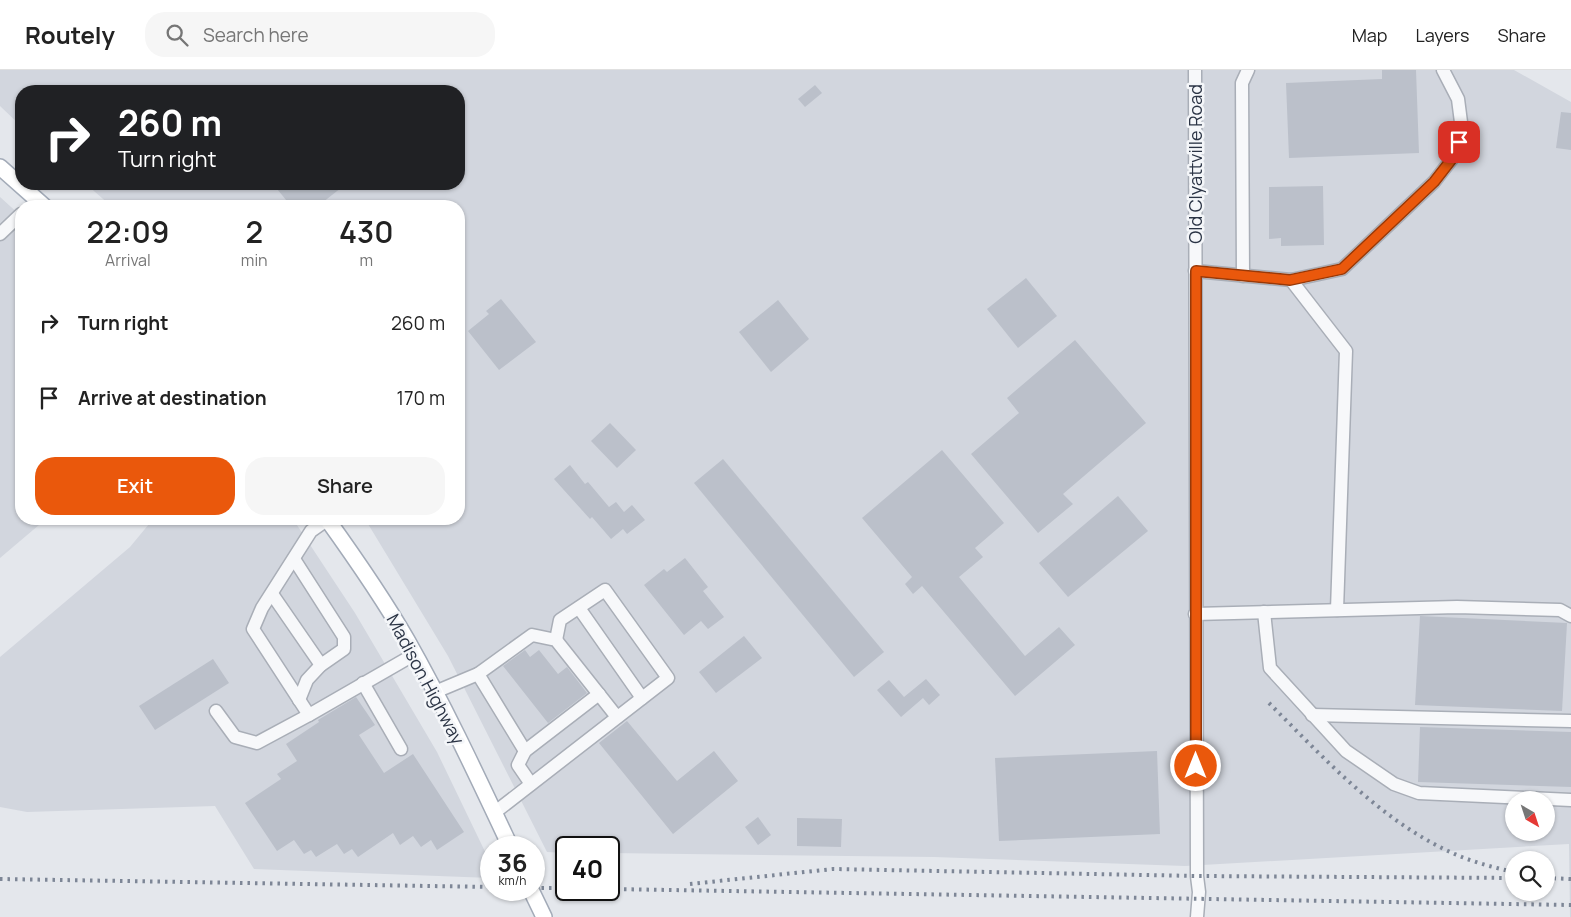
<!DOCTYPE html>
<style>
body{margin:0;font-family:Manrope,sans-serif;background:#f6f6f6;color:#222;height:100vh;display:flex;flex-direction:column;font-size:19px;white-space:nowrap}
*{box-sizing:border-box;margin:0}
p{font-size:16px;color:#767676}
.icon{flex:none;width:28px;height:28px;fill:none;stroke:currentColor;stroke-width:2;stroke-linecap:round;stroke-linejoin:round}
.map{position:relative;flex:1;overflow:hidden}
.panel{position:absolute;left:15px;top:130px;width:450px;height:325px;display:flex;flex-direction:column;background:#fff;border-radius:20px;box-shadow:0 1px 4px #0004}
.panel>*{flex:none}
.guide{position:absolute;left:15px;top:15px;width:450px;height:105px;border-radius:20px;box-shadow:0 1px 4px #0004;background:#202124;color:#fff;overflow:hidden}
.needle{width:32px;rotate:141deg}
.tools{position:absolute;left:1505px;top:721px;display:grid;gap:10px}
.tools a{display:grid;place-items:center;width:50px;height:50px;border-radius:50%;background:#fff;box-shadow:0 1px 4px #0004;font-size:25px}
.speed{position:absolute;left:480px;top:766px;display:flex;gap:10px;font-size:25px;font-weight:700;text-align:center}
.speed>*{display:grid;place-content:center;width:65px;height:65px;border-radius:50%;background:#fff;box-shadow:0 1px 4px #0004;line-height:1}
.speed small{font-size:12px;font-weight:400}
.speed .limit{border:2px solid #111;border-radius:8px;background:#fff;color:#111}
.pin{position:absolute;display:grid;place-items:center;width:42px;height:42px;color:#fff;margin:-21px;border-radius:10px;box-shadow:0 2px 8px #0006}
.me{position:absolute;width:55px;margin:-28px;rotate:0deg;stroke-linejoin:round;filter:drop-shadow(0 0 4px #0008)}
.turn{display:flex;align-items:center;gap:18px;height:105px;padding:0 20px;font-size:22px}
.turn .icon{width:65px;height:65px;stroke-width:2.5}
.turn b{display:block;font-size:35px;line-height:42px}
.eta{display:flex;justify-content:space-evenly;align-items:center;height:85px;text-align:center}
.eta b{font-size:30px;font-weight:600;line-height:35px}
.primary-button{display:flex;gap:10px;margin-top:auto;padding:10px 20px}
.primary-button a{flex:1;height:58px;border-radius:20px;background:#ea580c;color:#fff;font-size:20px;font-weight:600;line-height:58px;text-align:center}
.primary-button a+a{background:#f6f6f6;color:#222}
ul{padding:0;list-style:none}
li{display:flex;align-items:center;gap:15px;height:75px;padding:0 20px}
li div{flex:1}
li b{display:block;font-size:19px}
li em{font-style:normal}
header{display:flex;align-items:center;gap:30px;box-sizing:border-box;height:70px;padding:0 25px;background:#fff;border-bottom:1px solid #e0e0e0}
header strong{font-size:24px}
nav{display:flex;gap:28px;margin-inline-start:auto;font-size:18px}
.search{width:350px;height:45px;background:#f6f6f6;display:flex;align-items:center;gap:12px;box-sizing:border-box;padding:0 18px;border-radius:20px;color:#767676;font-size:19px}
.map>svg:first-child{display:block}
.built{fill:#d2d6de;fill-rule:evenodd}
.building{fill:#bbc0ca}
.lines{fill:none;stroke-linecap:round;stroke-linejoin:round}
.minor-casing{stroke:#a9aeb7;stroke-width:15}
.major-casing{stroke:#a3abb8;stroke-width:18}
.minor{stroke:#f7f8fa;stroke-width:12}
.major{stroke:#fff;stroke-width:15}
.rail{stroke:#7d8696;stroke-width:4;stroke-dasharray:2.5 5;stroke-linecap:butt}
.route-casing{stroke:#983908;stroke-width:12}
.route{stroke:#ea580c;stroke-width:9}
.labels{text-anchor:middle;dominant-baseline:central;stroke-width:5;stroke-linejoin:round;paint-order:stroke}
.street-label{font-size:18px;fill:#2b3445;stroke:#f4f6f9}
</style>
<header>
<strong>Routely</strong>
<div class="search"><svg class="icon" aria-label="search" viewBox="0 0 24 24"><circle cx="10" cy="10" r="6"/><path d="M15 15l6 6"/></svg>Search here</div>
<nav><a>Map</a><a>Layers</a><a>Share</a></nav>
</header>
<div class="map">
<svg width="1571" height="847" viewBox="0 0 1571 847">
<rect width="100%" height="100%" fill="#e4e7ec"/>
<g class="built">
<path d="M0,0H1514L1571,32V847H1570L1569,774L1185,796L934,787L609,783V778H566V783L547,782L448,586L365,449H459V136H111L86,114H459V21H21V56L0,36ZM1514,730H1546V762H1514Z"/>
<path d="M0,127L21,146V449H46L0,488Z"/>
<path d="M148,449H293L355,543L437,682L491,794V808L254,799L215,736L27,742L0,737V587L130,477L149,454Z"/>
</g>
<g class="building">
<path d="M1382,0H1416L1419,83L1289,88L1286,13L1382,9Z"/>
<path d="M815,15L822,23L805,37L798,29Z"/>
<path d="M1561,42L1571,43V80L1556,78Z"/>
<path d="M273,114H346L318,136H291Z"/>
<path d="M1323,116L1324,175L1281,176V168L1269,169V117Z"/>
<path d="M1026,208L1057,246L1018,278L987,239Z"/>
<path d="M501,229L536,272L499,300L468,261L489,244L486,241Z"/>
<path d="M778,230L809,269L771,302L739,262Z"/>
<path d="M1075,270L1146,353L1063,424L1073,434L1038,463L971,384L1019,343L1007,328Z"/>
<path d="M610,353L636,380L617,398L591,371Z"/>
<path d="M942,380L1004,453L975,478L983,487L959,507L1025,586L1059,557L1075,575L1015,626L922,516L913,524L905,514L912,507L862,448Z"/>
<path d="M723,389L884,582L854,607L694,413Z"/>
<path d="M570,395L585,414L588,412L609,437L616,432L624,442L632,435L645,450L627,464L623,459L611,469L592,447L590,449L554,409Z"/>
<path d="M1118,426L1148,461L1068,527L1039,493Z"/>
<path d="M685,488L708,517L703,521L724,547L708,559L701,551L684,565L644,515L664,499L667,502Z"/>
<path d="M1420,546L1567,553L1562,641L1415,635Z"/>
<path d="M744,566L762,588L716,623L699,602Z"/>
<path d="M525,580L530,587L539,580L558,604L567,597L587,623L548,653L503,596Z"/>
<path d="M213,589L229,613L155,660L139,636Z"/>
<path d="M926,609L940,625L929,635L923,628L901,647L877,620L889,610L904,627Z"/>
<path d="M356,627L375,655L359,665L384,703L413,684L464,762L437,780L431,770L421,777L413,766L400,775L393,763L358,787L352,779L344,784L337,774L316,787L311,780L304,784L294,770L277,781L245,733L281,709L277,704L297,691L286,674L319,652L318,650Z"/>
<path d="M627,651L677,711L714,681L738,711L673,764L599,673Z"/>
<path d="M1420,657L1571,662V717L1418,712Z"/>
<path d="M1157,681L1160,764L999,771L995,688Z"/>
<path d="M758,747L771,765L758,775L745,757Z"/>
<path d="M797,748L842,749L841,777L797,776Z"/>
</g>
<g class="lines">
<g class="minor-casing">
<g id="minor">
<path d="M1195,0L1197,806L1199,822L1197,847"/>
<path d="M0,164L21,144"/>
<path d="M1195,201L1291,210L1346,281L1337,540"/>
<path d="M1243,206L1242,13L1248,0"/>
<path d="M1291,210L1342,199L1434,112L1455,85L1462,60L1458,29L1443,0"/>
<path d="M294,489L344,567V579L321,595L307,610L299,630"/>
<path d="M272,524L321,595"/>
<path d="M579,538L642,628"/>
<path d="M1264,542L1270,598L1346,681L1394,714L1419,723L1571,730"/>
<path d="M1195,544L1457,537L1560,540L1571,546"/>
<path d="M478,604L525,681"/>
<path d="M363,613L401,679"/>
<path d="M435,622L478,604L532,565L556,570L617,647"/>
<path d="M216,641L235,667L257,673L309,645L415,584"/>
<path d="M309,645L253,559L262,538L311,461L328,449"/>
<path d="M1312,645L1571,651"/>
<path d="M531,714L518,695L525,681L599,624"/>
<path d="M494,743L668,608L605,520L560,550L556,570"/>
</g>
</g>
<g class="major-casing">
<g id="major">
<path d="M0,97L44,136"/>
<path d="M327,449C355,488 383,528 407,570C445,637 478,708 511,778"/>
<path d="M531,820L544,847"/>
</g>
</g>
<use href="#minor" class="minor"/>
<use href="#major" class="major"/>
<g class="rail">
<path d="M1269,633C1323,687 1378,748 1448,781C1469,791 1491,797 1514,802"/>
<path d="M1546,808L1571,809"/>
<path d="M0,809L491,817"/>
<path d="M690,814L833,799L1197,806L1514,808"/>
<path d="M534,818H566"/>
<path d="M609,819L1571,835"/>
</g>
</g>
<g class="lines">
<g class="route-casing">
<path id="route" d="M1196,696V201L1290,210L1342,199L1434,112L1455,85L1459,72"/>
</g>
<use href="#route" class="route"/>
</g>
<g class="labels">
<g class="street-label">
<text transform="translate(1195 94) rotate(-90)">Old Clyattville Road</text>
<text transform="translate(426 609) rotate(62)">Madison Highway</text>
</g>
</g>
</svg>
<div class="tools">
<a><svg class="needle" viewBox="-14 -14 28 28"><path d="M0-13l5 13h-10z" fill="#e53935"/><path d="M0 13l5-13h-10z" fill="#767676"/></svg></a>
<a><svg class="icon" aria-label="search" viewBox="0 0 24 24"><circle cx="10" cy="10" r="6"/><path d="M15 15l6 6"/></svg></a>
</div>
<div class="speed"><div>36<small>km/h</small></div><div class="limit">40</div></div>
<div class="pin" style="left:1459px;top:72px;background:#d93025"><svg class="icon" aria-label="arrive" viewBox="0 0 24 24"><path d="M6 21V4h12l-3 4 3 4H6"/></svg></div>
<svg class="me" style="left:1196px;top:696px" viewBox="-20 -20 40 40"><circle r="17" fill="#ea580c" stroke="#fff" stroke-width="3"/><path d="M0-11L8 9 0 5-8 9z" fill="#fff"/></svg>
<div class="guide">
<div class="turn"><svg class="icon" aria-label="right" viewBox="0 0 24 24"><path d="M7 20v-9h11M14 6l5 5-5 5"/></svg><div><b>260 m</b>Turn right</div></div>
</div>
<section class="panel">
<div class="eta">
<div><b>22:09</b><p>Arrival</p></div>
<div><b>2</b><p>min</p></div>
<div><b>430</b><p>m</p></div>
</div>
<ul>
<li><svg class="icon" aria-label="right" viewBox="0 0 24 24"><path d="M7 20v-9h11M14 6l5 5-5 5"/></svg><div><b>Turn right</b></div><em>260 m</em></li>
<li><svg class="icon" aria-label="arrive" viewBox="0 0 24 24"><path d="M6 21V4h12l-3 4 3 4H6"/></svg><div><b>Arrive at destination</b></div><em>170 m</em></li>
</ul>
<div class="primary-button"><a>Exit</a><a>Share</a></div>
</section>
</div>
